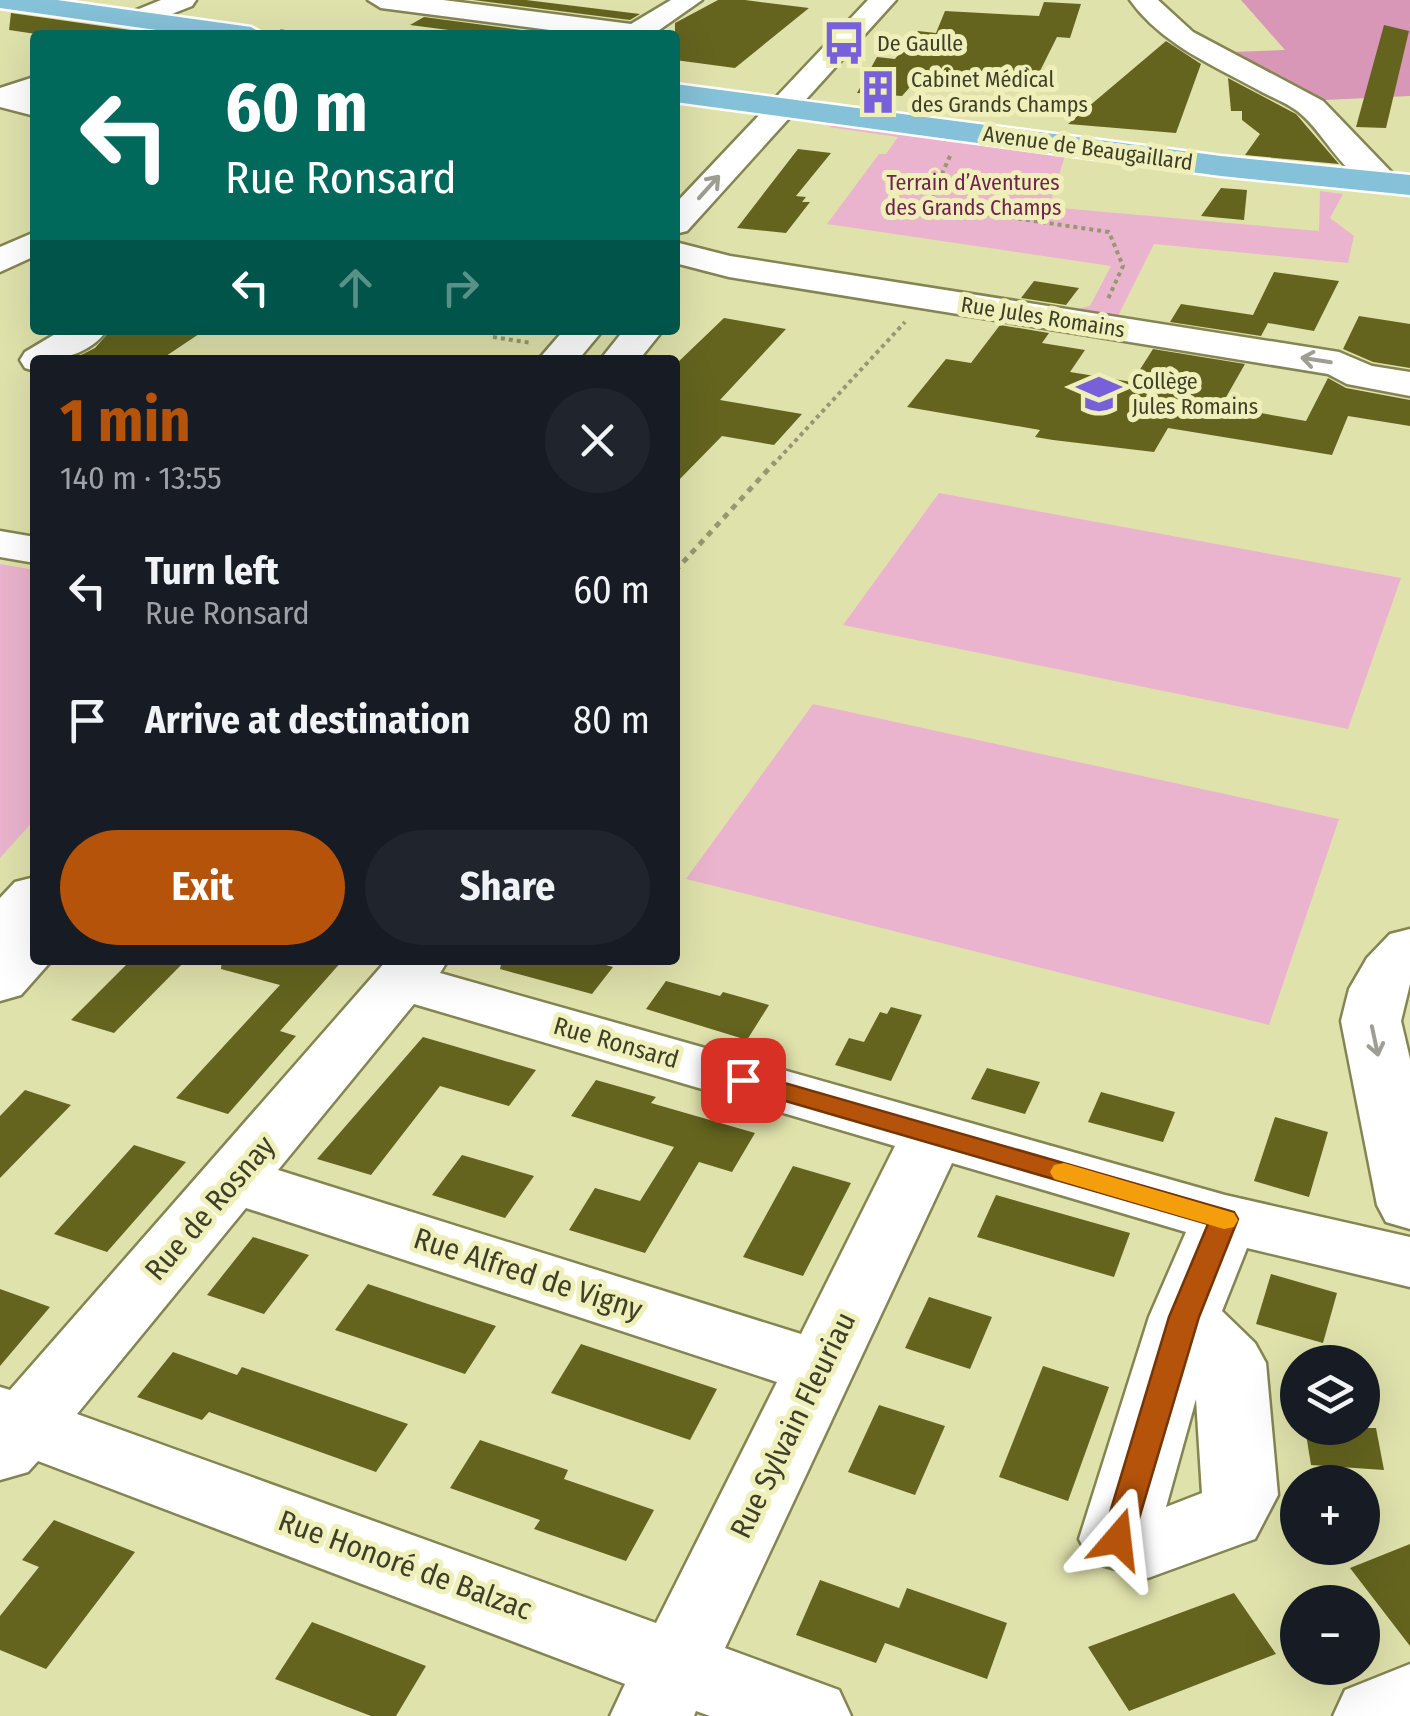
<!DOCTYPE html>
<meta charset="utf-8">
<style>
body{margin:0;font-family:"Fira Sans Condensed",sans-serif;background:#20242c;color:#f1f3f6;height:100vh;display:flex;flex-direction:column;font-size:38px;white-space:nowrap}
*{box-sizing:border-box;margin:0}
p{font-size:32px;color:#9ea1a6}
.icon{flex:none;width:55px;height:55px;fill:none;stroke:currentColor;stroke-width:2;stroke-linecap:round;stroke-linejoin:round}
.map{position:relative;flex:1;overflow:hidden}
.side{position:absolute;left:30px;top:355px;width:650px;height:610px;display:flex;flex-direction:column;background:#171b24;border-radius:10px;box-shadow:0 10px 40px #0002}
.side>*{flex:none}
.top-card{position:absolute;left:30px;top:30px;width:650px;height:305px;border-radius:10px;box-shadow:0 10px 40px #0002;background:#00695c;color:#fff;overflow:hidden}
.tools{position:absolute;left:1280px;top:1345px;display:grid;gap:20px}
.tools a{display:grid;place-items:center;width:100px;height:100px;border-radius:50%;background:#171b24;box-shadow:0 10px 40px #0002;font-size:50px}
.pin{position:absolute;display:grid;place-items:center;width:85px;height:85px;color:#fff;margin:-42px;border-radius:20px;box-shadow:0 5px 15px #0006}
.me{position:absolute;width:110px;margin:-55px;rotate:17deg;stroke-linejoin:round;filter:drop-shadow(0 0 8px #0008)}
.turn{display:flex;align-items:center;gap:35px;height:210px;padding:0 30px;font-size:45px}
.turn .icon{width:130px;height:130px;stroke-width:2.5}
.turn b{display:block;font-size:70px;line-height:85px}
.lanes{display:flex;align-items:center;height:95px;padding:0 30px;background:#0003;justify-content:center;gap:50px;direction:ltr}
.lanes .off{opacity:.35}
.round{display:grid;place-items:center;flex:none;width:105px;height:105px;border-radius:52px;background:#20242c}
.summary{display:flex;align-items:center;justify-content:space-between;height:170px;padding:0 30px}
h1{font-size:60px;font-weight:700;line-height:75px;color:#b45309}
.button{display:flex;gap:20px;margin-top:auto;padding:20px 30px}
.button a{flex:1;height:115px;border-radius:60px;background:#b45309;color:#fff;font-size:40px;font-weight:700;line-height:115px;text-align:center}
.button a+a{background:#20242c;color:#f1f3f6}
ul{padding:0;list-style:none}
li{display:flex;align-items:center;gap:30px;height:130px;padding:0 30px}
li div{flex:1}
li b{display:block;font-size:38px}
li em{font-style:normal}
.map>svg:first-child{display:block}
.green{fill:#ebb4ce}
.forest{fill:#d997b7}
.building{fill:#64641f}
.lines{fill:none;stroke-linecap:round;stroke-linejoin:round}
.minor-casing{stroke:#848553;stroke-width:5}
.major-casing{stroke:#fff;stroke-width:5}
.path-far1{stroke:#979871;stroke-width:4;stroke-dasharray:4 4;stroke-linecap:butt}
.path{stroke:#979871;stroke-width:5;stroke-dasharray:6 6;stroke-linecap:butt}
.minor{fill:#fff;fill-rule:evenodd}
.major{fill:#85c1d8;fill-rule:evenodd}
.oneway{stroke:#9e9e94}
.route{fill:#b45309;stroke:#753606;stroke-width:2.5}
.slow{fill:#f59e0b}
.labels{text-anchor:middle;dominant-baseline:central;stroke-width:10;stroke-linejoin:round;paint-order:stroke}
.far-poi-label{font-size:22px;fill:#3e3e29;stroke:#eeefb9;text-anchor:start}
.far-street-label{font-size:22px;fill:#3e3e29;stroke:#eeefb9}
.far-park-label{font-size:22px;fill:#70234f;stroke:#eeefb9}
.street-label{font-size:25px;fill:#3e3e29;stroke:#eeefb9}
.near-street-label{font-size:30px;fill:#3e3e29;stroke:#eeefb9}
</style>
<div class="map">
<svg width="1410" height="1716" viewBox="0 0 1410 1716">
<rect width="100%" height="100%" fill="#e0e2ac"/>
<g class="green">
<path d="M832,125L1065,156L1049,207L1319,231L1320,191L1343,194L1330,218L1354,236L1348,263L1154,244L1117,318L1069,311L1090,306L1111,266L827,224L879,154H886L898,137L829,127Z"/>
<path d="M939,493L1401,578L1348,729L843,625Z"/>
<path d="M0,564L35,570V819L0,858Z"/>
<path d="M813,704L1339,819L1269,1025L686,879Z"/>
</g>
<path class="forest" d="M1241,0H1410V96L1325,100L1231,52L1285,50Z"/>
<g class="building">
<path d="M473,0H526L640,14L630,20Z"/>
<path d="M718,0H745L809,8L735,68L675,60V23Z"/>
<path d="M1044,2L1081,4L1070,38L1057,37L1034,83L1013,82L1011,86L918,78L902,96L857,93L877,57L895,59L918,31L936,33L945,11L1039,16Z"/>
<path d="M11,13L144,32L43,35L9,30Z"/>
<path d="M424,17L559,35H487L410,25Z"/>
<path d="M1384,25L1409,31L1386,128L1356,127Z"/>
<path d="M1166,41L1201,64L1176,133L1068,124Z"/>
<path d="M1228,78L1296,114L1339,164L1245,155L1260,134L1242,120V111H1231Z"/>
<path d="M798,149L831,153L796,196L806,197L802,202H810L786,233L737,228Z"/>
<path d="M1221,188L1247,190L1244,220L1201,216Z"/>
<path d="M1274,272L1339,281L1314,331L1268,323L1261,336L1170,322L1181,304L1253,315Z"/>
<path d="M1034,281L1079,288L1066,305L1021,298Z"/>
<path d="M1359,316L1410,324V368L1373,362L1343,349Z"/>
<path d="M724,318L786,329L720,400L802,414L774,445L722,436L675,484V365Z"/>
<path d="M1000,325L1049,333L1042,343L1085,350L1070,372L1132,382L1153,349L1245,364L1221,406L1306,421L1328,378L1346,388L1410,400V426L1348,416L1332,455L1168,428L1154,452L1053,440L1035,437L1040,430L907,407L946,359L971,363Z"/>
<path d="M111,330H205L160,360L79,356L95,348Z"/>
<path d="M131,960H186L114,1033L71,1020Z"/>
<path d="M222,960H343L280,1031L296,1036L228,1114L176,1098L280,985L221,969Z"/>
<path d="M502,960H588L613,967L592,994L500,969Z"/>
<path d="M666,981L720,996L723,992L769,1005L747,1040L646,1009Z"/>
<path d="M891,1007L922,1015L891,1081L835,1065L849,1038L864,1042L880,1012L887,1014Z"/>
<path d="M423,1037L536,1070L509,1106L440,1086L371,1175L317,1159Z"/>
<path d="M987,1068L1040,1082L1025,1114L971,1099Z"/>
<path d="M596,1080L656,1097L651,1103L755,1133L732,1172L699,1162L645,1253L569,1230L595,1188L640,1201L674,1147L571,1116Z"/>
<path d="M25,1090L71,1105L0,1178V1116Z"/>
<path d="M1101,1092L1175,1112L1163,1142L1088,1122Z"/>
<path d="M1275,1117L1328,1132L1309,1197L1254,1181Z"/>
<path d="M134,1145L186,1162L107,1252L54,1234Z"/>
<path d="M462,1155L534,1176L505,1218L432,1195Z"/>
<path d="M793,1166L851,1183L803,1276L743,1257Z"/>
<path d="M996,1195L1130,1233L1114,1277L977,1237Z"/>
<path d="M253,1237L309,1255L264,1314L207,1295Z"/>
<path d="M1271,1274L1337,1293L1323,1343L1256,1324Z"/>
<path d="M368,1284L431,1305L496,1326L465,1374L335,1330Z"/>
<path d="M0,1289L50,1307L0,1366Z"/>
<path d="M929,1297L992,1317L970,1369L905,1348Z"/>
<path d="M581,1344L717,1389L690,1440L551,1393Z"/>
<path d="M173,1352L237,1375L242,1367L408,1424L376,1472L209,1412L202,1420L137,1397Z"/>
<path d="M1043,1366L1109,1387L1068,1501L999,1477Z"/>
<path d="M879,1405L945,1426L915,1495L848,1472Z"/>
<path d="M1305,1428H1376L1384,1470L1311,1465Z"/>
<path d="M480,1440L568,1470L564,1479L654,1510L626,1561L534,1529L540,1520L450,1488Z"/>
<path d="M54,1520L135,1552L46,1669L0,1650V1616L39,1567L22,1560Z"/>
<path d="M1410,1544V1646L1350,1568Z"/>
<path d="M820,1580L899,1608L907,1588L1007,1623L987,1679L885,1643L876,1663L796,1635Z"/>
<path d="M1234,1593L1276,1654L1129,1711L1088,1647Z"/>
<path d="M312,1622L426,1666L396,1716H371L275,1679Z"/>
</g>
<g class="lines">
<g class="minor-casing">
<g id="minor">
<path d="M161,0H196L192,6L139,27L126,19L129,13Z"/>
<path d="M368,0H443L631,24L671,0H702L652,35H588L381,8Z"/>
<path d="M868,0H896L687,231L675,234V204Z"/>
<path d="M1130,0H1158L1193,32L1323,101L1399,180L1394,187C1354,197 1328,137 1302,115C1292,105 1275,99 1262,92C1215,66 1162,45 1130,0Z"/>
<path d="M31,78L35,79V95L30,97L35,98V116L0,107V88Z"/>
<path d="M35,232V256L0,272V247Z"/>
<path d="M675,242L730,256L1339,352L1372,366L1410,372V396L1347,384L1328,374L729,277L675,263Z"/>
<path d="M62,330H107C90,354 62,360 35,360V371L25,368L20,360L25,352Z"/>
<path d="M564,330H603L578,360H538Z"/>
<path d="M624,330H663L639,360H600Z"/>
<path d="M0,531L35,537V563L0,557Z"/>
<path d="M35,877V960H52L21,995L0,1001V898L15,882Z"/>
<path d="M1410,929V984L1401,1021L1410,1059V1229L1386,1222L1377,1205L1341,1021L1349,989L1367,958L1390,934Z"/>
<path d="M387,960H448L440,973L1225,1195L1410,1237V1287L1247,1248L1222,1311L1255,1343L1266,1363L1278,1495L1255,1539L1148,1578L1091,1562L1079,1539L1149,1317L1186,1232L952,1163L725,1648L839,1690L851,1716H710L696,1711L694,1716H610L625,1684L38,1461L28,1472L0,1480V1387L10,1390ZM414,1004L895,1146L801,1334L278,1170ZM246,1208L777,1382L656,1623L77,1414ZM1196,1399L1202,1493L1166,1507Z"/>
<path d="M1410,1664V1716H1333L1345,1690Z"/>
</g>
</g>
<g class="major-casing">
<g id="major">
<path d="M0,0H57L251,27L265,35H192L0,8Z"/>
<path d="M675,84L1221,156L1410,175V195L1221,176L675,102Z"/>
</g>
</g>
<g class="path-far1">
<path d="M280,31L309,35"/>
<path d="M950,156L931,198L966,211L1109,232L1123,266L1107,301"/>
<path d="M493,337L532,343"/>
<path d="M773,465L905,322"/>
</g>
<path class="path" d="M675,571L775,462"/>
<use href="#minor" class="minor"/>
<use href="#major" class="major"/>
</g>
<defs><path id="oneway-shaft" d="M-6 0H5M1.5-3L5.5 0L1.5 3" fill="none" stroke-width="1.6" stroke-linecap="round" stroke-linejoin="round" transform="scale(2.5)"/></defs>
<g class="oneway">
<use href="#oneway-shaft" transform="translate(709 187) rotate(-48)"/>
<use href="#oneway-shaft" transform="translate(1316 360) rotate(-171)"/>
<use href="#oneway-shaft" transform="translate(1375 1041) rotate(78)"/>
</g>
<path class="route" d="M743,1071L1234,1212L1238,1219L1199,1317L1130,1549L1118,1553L1107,1549L1102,1539L1169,1317L1208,1224L734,1086L730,1080Z"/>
<path class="slow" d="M1064,1163L1234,1213L1238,1220L1234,1227L1224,1229L1054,1179L1050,1172L1054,1165Z"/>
<defs>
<g id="bus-bare" transform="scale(3.45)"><path d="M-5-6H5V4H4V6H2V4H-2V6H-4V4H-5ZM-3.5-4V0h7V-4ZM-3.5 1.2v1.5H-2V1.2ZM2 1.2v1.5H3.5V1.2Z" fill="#7960db" stroke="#eeefb9" stroke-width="2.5" paint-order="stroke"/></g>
<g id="building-bare" transform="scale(3.45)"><path d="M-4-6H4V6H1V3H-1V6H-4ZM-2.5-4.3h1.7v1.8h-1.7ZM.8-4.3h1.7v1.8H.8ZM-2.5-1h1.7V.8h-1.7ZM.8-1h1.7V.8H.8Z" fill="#7960db" stroke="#eeefb9" stroke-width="2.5" paint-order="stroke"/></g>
<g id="school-bare" transform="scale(3.45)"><path d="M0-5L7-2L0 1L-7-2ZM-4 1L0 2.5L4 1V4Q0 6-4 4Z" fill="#7960db" stroke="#eeefb9" stroke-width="2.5" paint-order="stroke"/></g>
</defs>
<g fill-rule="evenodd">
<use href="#bus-bare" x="844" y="43"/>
<use href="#building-bare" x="878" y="92"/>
<use href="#school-bare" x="1099" y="394"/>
</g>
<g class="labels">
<g class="far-poi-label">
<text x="877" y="43">De Gaulle</text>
<text x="911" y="79">Cabinet Médical<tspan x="911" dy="25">des Grands Champs</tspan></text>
<text x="1132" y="381">Collège<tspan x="1132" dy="25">Jules Romains</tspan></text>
</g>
<g class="far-street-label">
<text transform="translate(1088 148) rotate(8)">Avenue de Beaugaillard</text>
<text transform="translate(1043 317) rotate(9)">Rue Jules Romains</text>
</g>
<g class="far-park-label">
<text x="973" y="182">Terrain d’Aventures<tspan x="973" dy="25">des Grands Champs</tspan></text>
</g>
<g class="street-label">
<text transform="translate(616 1043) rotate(16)">Rue Ronsard</text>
</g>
<g class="near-street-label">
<text transform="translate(210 1208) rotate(-49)">Rue de Rosnay</text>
<text transform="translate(528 1274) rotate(18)">Rue Alfred de Vigny</text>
<text transform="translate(793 1425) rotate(-64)">Rue Sylvain Fleuriau</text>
<text transform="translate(405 1565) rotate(20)">Rue Honoré de Balzac</text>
</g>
</g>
</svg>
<div class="tools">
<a><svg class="icon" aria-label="layers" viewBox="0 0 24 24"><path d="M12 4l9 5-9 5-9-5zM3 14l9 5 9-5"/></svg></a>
<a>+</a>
<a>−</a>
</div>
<div class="pin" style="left:743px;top:1080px;background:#d93025"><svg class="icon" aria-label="arrive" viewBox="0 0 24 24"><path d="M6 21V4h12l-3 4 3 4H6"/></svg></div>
<svg class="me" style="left:1118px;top:1539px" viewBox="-20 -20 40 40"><path d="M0-17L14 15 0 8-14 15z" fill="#b45309" stroke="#fff" stroke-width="4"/></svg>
<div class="top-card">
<div class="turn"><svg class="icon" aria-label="left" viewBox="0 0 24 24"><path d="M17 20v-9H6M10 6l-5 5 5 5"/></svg><div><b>60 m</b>Rue Ronsard</div></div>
<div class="lanes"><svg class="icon" aria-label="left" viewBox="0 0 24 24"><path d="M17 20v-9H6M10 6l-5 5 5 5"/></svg><svg class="icon off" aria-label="ahead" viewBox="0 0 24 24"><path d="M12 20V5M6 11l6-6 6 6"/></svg><svg class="icon off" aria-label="right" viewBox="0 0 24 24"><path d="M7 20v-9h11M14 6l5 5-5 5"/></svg></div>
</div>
<section class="side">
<div class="summary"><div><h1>1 min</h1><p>140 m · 13:55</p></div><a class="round"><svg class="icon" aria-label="close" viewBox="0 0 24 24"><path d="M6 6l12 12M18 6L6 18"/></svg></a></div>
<ul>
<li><svg class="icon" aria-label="left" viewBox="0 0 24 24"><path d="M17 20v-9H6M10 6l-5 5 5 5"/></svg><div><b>Turn left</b><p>Rue Ronsard</p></div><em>60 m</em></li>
<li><svg class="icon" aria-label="arrive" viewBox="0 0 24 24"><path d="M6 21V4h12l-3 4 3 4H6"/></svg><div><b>Arrive at destination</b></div><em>80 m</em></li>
</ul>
<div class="button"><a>Exit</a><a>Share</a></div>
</section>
</div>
